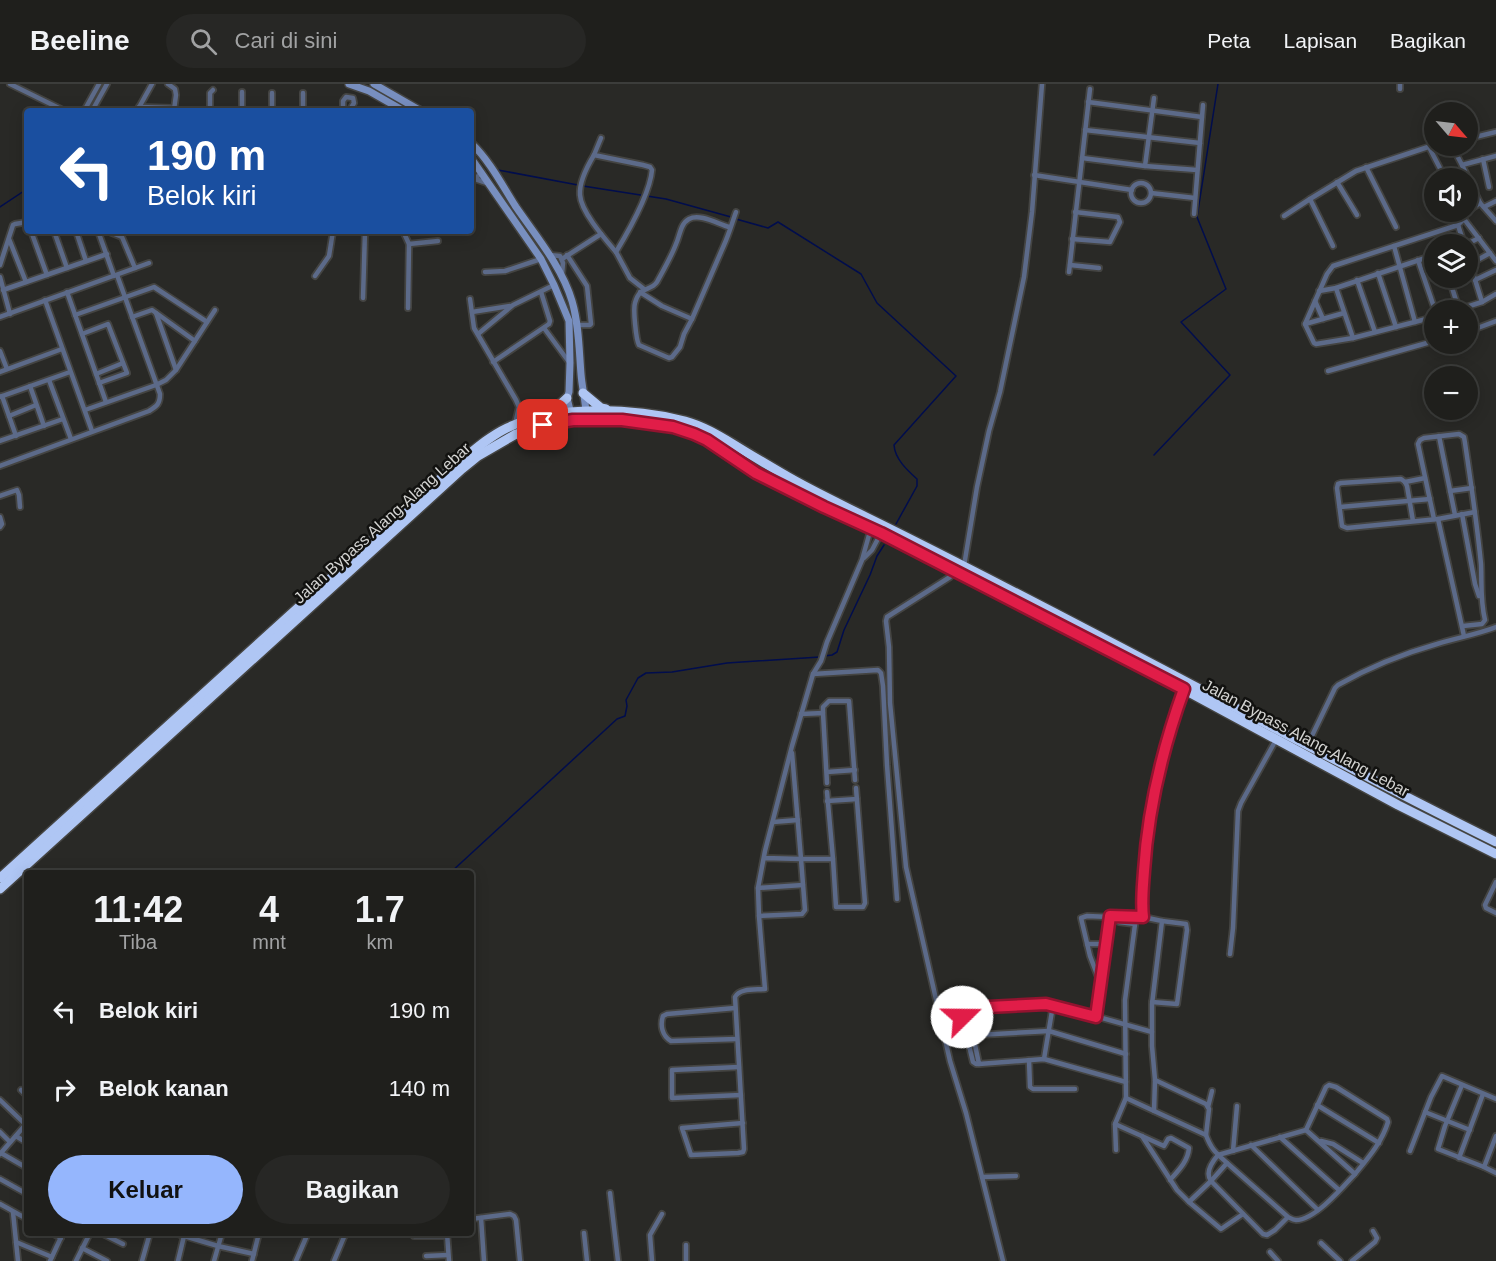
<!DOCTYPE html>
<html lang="id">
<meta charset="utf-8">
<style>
body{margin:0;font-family:Arial,sans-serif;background:#272725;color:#f1f3f6;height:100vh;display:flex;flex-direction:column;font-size:22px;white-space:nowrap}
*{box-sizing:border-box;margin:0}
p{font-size:20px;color:#a1a2a3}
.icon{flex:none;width:33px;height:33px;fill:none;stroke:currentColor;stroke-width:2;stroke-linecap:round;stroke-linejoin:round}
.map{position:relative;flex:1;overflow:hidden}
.drawer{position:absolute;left:24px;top:786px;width:450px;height:366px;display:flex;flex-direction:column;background:#1f1f1c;border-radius:6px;box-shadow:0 3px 15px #0003,0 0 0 2px #3c3d3b}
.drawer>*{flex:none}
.banner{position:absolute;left:24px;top:24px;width:450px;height:126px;border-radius:6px;box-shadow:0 3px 15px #0003,0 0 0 2px #3c3d3b;background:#1a4fa0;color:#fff;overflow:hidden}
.needle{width:39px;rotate:118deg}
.fabs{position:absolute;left:1424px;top:18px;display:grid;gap:12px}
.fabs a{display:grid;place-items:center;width:54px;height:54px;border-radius:50%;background:#1f1f1c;box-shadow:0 3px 15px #0003,0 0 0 2px #3c3d3b;font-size:30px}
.pin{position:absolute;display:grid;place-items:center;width:51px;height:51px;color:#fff;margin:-26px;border-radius:12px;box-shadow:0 3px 9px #0006}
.me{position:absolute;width:66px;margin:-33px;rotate:68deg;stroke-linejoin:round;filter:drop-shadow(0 0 4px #0008)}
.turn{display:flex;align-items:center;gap:21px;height:126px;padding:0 24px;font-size:27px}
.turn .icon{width:78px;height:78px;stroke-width:2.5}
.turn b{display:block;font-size:42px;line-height:51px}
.eta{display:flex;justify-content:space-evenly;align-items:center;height:102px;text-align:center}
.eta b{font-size:36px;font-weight:600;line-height:42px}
.cta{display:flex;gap:12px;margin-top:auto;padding:12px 24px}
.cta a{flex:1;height:69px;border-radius:36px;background:#95b6fd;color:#111;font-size:24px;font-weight:600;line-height:69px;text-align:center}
.cta a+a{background:#272725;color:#f1f3f6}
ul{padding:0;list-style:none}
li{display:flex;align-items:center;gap:18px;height:78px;padding:0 24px}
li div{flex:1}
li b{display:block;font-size:22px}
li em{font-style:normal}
header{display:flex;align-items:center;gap:36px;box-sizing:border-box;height:84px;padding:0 30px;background:#1f1f1c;border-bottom:2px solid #3c3d3b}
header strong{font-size:28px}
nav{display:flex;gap:33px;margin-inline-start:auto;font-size:21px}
.search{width:420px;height:54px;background:#272725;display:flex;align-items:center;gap:15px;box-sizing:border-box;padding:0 21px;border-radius:33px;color:#a1a2a3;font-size:22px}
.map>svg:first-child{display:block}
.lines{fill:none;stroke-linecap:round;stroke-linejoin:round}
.stream{stroke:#010d4d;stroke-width:1.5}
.street-casing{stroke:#444442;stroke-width:8}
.secondary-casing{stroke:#444442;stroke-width:10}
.highway-casing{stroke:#444442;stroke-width:12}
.street{stroke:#5c6a89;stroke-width:4.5}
.secondary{stroke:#788fc0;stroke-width:7}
.highway{stroke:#afc6f4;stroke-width:9}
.route-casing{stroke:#92132f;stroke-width:15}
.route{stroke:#e11d48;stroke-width:10}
.labels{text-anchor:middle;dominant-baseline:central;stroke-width:5;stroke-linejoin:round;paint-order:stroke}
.street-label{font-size:16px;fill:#d4d4d2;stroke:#121210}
</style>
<header>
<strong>Beeline</strong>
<div class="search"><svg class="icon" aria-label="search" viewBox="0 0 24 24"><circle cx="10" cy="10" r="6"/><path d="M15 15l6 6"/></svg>Cari di sini</div>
<nav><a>Peta</a><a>Lapisan</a><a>Bagikan</a></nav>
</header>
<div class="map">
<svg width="1496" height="1177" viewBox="0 0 1496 1177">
<rect width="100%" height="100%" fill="#292926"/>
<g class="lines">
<g class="stream">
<path d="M498,86L578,101"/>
<path d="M471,90L478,87"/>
<path d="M583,102L666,115L731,133"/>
<path d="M0,123L27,105"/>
<path d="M736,135L768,144L778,138L861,190L877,219L956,292L894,361C895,375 907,386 917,395V402L896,440"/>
<path d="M1154,371L1230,291L1181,238L1226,205L1197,133L1218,0"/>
<path d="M824,572L832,571L837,568L844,546L870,491L877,472L884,461"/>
<path d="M450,789L617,635L625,632L627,622L626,616L638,594L646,589L672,588L727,579L820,573"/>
</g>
<g class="street-casing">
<g id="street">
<path d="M10,0L65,27"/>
<path d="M168,0L175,5L176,11L174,26"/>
<path d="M1400,5V0"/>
<path d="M1088,18L1202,33"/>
<path d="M139,23L174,24"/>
<path d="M84,27L99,0"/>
<path d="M92,27L107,0"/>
<path d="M137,27L152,0"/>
<path d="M210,27V9L213,6"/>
<path d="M242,27V8"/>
<path d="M272,27V9"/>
<path d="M303,27V9"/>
<path d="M343,27V17L346,13L353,14L354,19L349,27"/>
<path d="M1085,46L1200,59"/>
<path d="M601,54L594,71L643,81L650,83L652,86C650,110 628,148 616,168L630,194L644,205"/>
<path d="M1467,55L1496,48"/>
<path d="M1452,62L1462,81L1496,72"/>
<path d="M1429,63L1445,94"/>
<path d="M594,71C588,81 579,99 580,111C581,128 605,155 616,168"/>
<path d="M1082,74L1145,82L1197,86"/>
<path d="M1483,75L1489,103"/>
<path d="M1145,82L1154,14"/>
<path d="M1366,83L1396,143"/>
<path d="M482,88L475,95L487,99"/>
<path d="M1034,91L1132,106"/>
<path d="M1337,98L1357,131"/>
<circle cx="1141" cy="109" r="10"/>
<path d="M1151,109L1195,114"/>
<path d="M1480,119L1496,137"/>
<path d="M1484,123L1496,117"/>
<path d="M1461,128L1464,129L1480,119L1462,81"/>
<path d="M1194,130L1203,21"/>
<path d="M1284,132L1310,115"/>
<path d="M1464,132V135L1458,141L1464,160"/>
<path d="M1464,135L1496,177"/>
<path d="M729,143C718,140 700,129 689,135C680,140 680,152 676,160C672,171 663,187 657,198C650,208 640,201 635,219C633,225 636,256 639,261L669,274L672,273L680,263L684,250L692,235L724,161C729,150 732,139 736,128"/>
<path d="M31,147L47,191"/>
<path d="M54,147L67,184"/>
<path d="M76,147L86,177"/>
<path d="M98,147L114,192"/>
<path d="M107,147L122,153L135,184"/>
<path d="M306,147H326"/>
<path d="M343,147L365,148"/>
<path d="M403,147L409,160L408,224"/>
<path d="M9,155L26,198"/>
<path d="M1072,155L1110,158L1120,138L1118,133L1075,128"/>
<path d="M409,160L438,157"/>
<path d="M1467,160L1479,154"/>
<path d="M1333,162L1310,115L1356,87L1434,61"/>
<path d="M1394,162L1415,238"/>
<path d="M1467,170L1482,218"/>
<path d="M549,171L560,172L563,179L562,190"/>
<path d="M567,171L587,202L591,240L590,241H577"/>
<path d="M562,175L601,150"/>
<path d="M1418,176L1435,226"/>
<path d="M1470,180L1490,169"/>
<path d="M0,181L13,141L15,140L27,138"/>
<path d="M1070,181L1099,184"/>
<path d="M485,188L505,187L541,175"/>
<path d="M1069,188L1090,5"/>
<path d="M1378,189L1396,243"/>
<path d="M315,192L329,172L333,147"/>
<path d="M0,193L10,230"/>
<path d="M1449,194L1459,226"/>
<path d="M1357,196L1375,248"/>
<path d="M1475,196L1496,186"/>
<path d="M1336,204L1353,254"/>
<path d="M3,206L107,170"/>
<path d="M1319,207L1336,204L1434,171"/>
<path d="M67,208L106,318"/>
<path d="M640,208L662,222L692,235"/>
<path d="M363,214L365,147"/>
<path d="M470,215L474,244L516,316L519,323L515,340"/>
<path d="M45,216L92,347"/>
<path d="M1315,217L1323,235"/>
<path d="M1457,226L1482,218L1496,210"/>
<path d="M472,228L510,222"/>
<path d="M156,229L176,286"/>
<path d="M75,231L154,203L207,238"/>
<path d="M0,233L149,179"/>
<path d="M132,233L152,226L195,257"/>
<path d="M1434,233L1353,254L1316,260L1314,259L1305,240L1327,190L1333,182L1458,141"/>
<path d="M1305,240L1344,229"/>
<path d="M544,244L569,278"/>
<path d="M1467,248L1496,237"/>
<path d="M82,250L108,240L127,289L99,299"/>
<path d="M478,250L513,221L554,201"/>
<path d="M0,267L7,285"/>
<path d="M493,278L549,240L550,237L541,208"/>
<path d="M1328,287L1434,257"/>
<path d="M0,288L62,265"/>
<path d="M96,290L123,279"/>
<path d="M49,296L71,355"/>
<path d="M30,302L44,342"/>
<path d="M2,312L16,352"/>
<path d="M0,313L70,288"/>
<path d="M85,326L156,301L166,296L176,286L215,226"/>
<path d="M9,332L36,321"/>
<path d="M1439,352L1455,431"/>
<path d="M0,357L63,335"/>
<path d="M0,382L149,327C157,322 160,320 160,310L117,191"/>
<path d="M1405,398L1425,394"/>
<path d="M1450,407L1472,404"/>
<path d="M0,412L17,406L19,411L20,423"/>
<path d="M1340,423L1430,415"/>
<path d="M1462,430L1475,500L1479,512"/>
<path d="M0,433L2,440L0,443"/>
<path d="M1434,435L1418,360L1420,356L1424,354L1459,350L1464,353L1465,359C1471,399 1477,439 1481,480C1482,500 1480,515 1485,536L1482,540L1463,542"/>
<path d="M1438,435L1475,428"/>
<path d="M1413,437L1407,402L1405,398L1401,395L1341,399L1338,400L1337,404L1342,442L1347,444L1438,435L1464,552"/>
<path d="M864,474L872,466L881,449"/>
<path d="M964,482L977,403L989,347L1000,308L1024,193L1032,128L1042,0"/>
<path d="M955,488L950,493L887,533L886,537L889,563L890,619L906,783L950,977L966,1029L1003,1177"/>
<path d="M813,590L878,586L881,589L883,602L887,681L897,815"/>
<path d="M823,629V623L829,617H849L855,696"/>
<path d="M801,630L823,629L827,699"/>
<path d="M1307,662L1335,604L1338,601C1368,584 1405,569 1437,560C1456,554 1478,550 1496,543"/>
<path d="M792,669L801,775H833L827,708"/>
<path d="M827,688L855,686"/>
<path d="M827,717L857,715"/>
<path d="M773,738L798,736"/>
<path d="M764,774L801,775L805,826L802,830L759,832L758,804L765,767L792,662L813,590L821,577L827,558L862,476L871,444"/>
<path d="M833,775L836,823H863L865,819L856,704"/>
<path d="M1496,798L1485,821L1486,824L1496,829"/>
<path d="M758,804L803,801"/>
<path d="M1114,833L1119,838L1135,840"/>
<path d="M1136,833L1125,916L1126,1014L1206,1051C1211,1065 1216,1069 1227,1079L1288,1133C1290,1134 1293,1136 1296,1136C1315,1136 1343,1103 1355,1090L1306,1046L1218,1071C1212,1078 1205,1089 1211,1097L1263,1150L1267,1151L1275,1146L1288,1133"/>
<path d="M1087,860H1106"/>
<path d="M1230,870L1233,844L1238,727L1241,719L1277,654"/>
<path d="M1100,898L1090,872L1081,834L1087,832L1110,833"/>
<path d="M1152,918L1177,920L1187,846L1186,840L1162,837"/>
<path d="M735,924L667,930L663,932C660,941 662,952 671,957L737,955"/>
<path d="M1096,933L1110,833H1137"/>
<path d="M1126,970L1049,947L977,951L974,956L979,980L1044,975L1126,998"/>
<path d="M1044,975L1053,921"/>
<path d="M1029,976L1030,1003L1033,1005H1075"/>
<path d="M979,980H976L973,978L962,933L963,928L968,924L1046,920L1056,921L1152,948"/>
<path d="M739,983L672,986V1014L741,1011"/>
<path d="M1155,996L1206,1020L1209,1025L1206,1051"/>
<path d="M1462,1001L1445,1042L1438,1065L1484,1083L1496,1089"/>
<path d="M21,1006L27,1012"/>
<path d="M1126,1014L1115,1040L1164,1062L1168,1055L1171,1054L1189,1064C1188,1077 1179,1086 1170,1096"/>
<path d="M0,1016L26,1041"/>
<path d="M1317,1021L1379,1059"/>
<path d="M1208,1023L1212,1007"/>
<path d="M1154,1027L1155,996L1152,962V920L1162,837L1143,833C1142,818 1143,802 1144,787C1148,725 1163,664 1183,606"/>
<path d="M1425,1028L1470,1046"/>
<path d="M743,1039L682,1044L691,1071L738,1069L743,1068L744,1065L735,913C740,904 755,906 765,905L759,832"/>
<path d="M1115,1040L1116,1066"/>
<path d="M1306,1046L1326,1003L1329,1001L1336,1003L1387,1035L1388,1038C1382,1058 1368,1074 1355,1090"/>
<path d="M0,1048L10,1058"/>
<path d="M16,1052L27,1059"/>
<path d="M1142,1052L1177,1106L1189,1118L1211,1097L1227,1079"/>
<path d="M1280,1053L1339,1106"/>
<path d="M1321,1057L1333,1060L1363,1079"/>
<path d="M1251,1061L1318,1126"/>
<path d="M1233,1067L1237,1022"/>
<path d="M1410,1067L1431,1013L1442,992L1496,1015"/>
<path d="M1,1069L27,1084"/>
<path d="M0,1070L27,1039"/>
<path d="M1459,1074L1483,1010"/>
<path d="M1484,1083L1496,1052"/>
<path d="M982,1093L1016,1092"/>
<path d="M0,1095L27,1110"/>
<path d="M610,1109L618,1177"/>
<path d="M1189,1118L1221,1145L1243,1130"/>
<path d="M0,1120L27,1135"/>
<path d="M13,1128L18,1177"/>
<path d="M481,1134L484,1177"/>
<path d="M471,1135L510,1130L514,1132L516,1136L520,1177"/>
<path d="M52,1149L61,1154"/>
<path d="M101,1149L123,1160"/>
<path d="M174,1149L218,1162L254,1170"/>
<path d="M447,1149L449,1177"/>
<path d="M584,1149L587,1177"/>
<path d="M414,1152H446"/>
<path d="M16,1158L52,1173"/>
<path d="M1321,1159L1340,1177"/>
<path d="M686,1161V1177"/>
<path d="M82,1164L107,1177"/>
<path d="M1270,1168L1278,1177"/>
<path d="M426,1172L448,1171"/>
<path d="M50,1177L63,1149"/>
<path d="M76,1177L90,1149"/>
<path d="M142,1177L150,1149"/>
<path d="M178,1177L184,1152"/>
<path d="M214,1177L222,1149"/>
<path d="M252,1177L259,1149"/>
<path d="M296,1177L308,1149"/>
<path d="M334,1177L344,1153"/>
<path d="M652,1177L650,1151L662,1130"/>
<path d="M1352,1177L1375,1158L1377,1154L1373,1147"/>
</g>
</g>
<g class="secondary-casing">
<g id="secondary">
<path d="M349,0L369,7L404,27"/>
<path d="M374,0L421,27"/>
<path d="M471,59C490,77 502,101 516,123C536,152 562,183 572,217C579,241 579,266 581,290C582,304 586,318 586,331"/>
<path d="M471,74L541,175L554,201L569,237L570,279L569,308L567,314L571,330"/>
</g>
</g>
<g class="highway-casing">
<g id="highway">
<path d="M583,309L601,324L606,325"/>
<path d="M552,331L555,325L567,314"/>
<path d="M0,794L451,385C469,371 486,354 507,344C556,320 633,324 685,337C703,342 718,351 733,360C749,370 766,380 783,390C810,406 838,419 866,433C1078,537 1284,653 1496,758"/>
<path d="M0,805L462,385L478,372L516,350L555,338L573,336H622L637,337L673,343L694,350L707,356L756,389L824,423L881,449L999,510L1183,605L1398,721L1496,770"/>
</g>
</g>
<use href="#street" class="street"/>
<use href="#secondary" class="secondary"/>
<use href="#highway" class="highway"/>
</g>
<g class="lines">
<g class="route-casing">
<path id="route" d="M543,341L573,336H622L673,343L694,350L707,356L756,389L824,423L881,449L1184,605C1163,663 1148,725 1144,787C1143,802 1141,818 1143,833L1110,832L1096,933L1046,920L968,924L963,928L962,933"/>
</g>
<use href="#route" class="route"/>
</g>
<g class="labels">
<g class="street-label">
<text transform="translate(382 439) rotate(-42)">Jalan Bypass Alang-Alang Lebar</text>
<text transform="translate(1306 654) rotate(28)">Jalan Bypass Alang-Alang Lebar</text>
</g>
</g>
</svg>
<div class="fabs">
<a><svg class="needle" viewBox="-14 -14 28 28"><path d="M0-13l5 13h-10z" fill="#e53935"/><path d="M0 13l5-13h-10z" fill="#a1a2a3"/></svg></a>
<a><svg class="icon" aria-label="sound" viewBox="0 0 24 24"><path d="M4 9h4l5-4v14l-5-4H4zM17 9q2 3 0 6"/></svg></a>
<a><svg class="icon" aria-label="layers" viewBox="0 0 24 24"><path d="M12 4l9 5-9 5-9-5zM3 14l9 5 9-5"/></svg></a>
<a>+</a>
<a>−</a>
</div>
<div class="pin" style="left:543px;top:341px;background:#d93025"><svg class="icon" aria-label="arrive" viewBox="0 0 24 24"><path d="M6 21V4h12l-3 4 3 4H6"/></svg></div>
<svg class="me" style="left:962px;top:933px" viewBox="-20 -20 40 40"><circle r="19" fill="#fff"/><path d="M0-13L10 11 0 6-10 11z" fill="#e11d48"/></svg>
<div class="banner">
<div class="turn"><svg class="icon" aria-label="left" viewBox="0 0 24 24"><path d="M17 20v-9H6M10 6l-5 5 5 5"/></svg><div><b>190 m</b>Belok kiri</div></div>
</div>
<section class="drawer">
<div class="eta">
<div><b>11:42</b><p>Tiba</p></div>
<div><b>4</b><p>mnt</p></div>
<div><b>1.7</b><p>km</p></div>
</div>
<ul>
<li><svg class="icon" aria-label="left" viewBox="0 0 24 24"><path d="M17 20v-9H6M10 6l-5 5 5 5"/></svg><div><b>Belok kiri</b></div><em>190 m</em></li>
<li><svg class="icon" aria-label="right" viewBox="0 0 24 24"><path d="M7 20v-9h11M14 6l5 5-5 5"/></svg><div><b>Belok kanan</b></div><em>140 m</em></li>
</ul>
<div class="cta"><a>Keluar</a><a>Bagikan</a></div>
</section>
</div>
